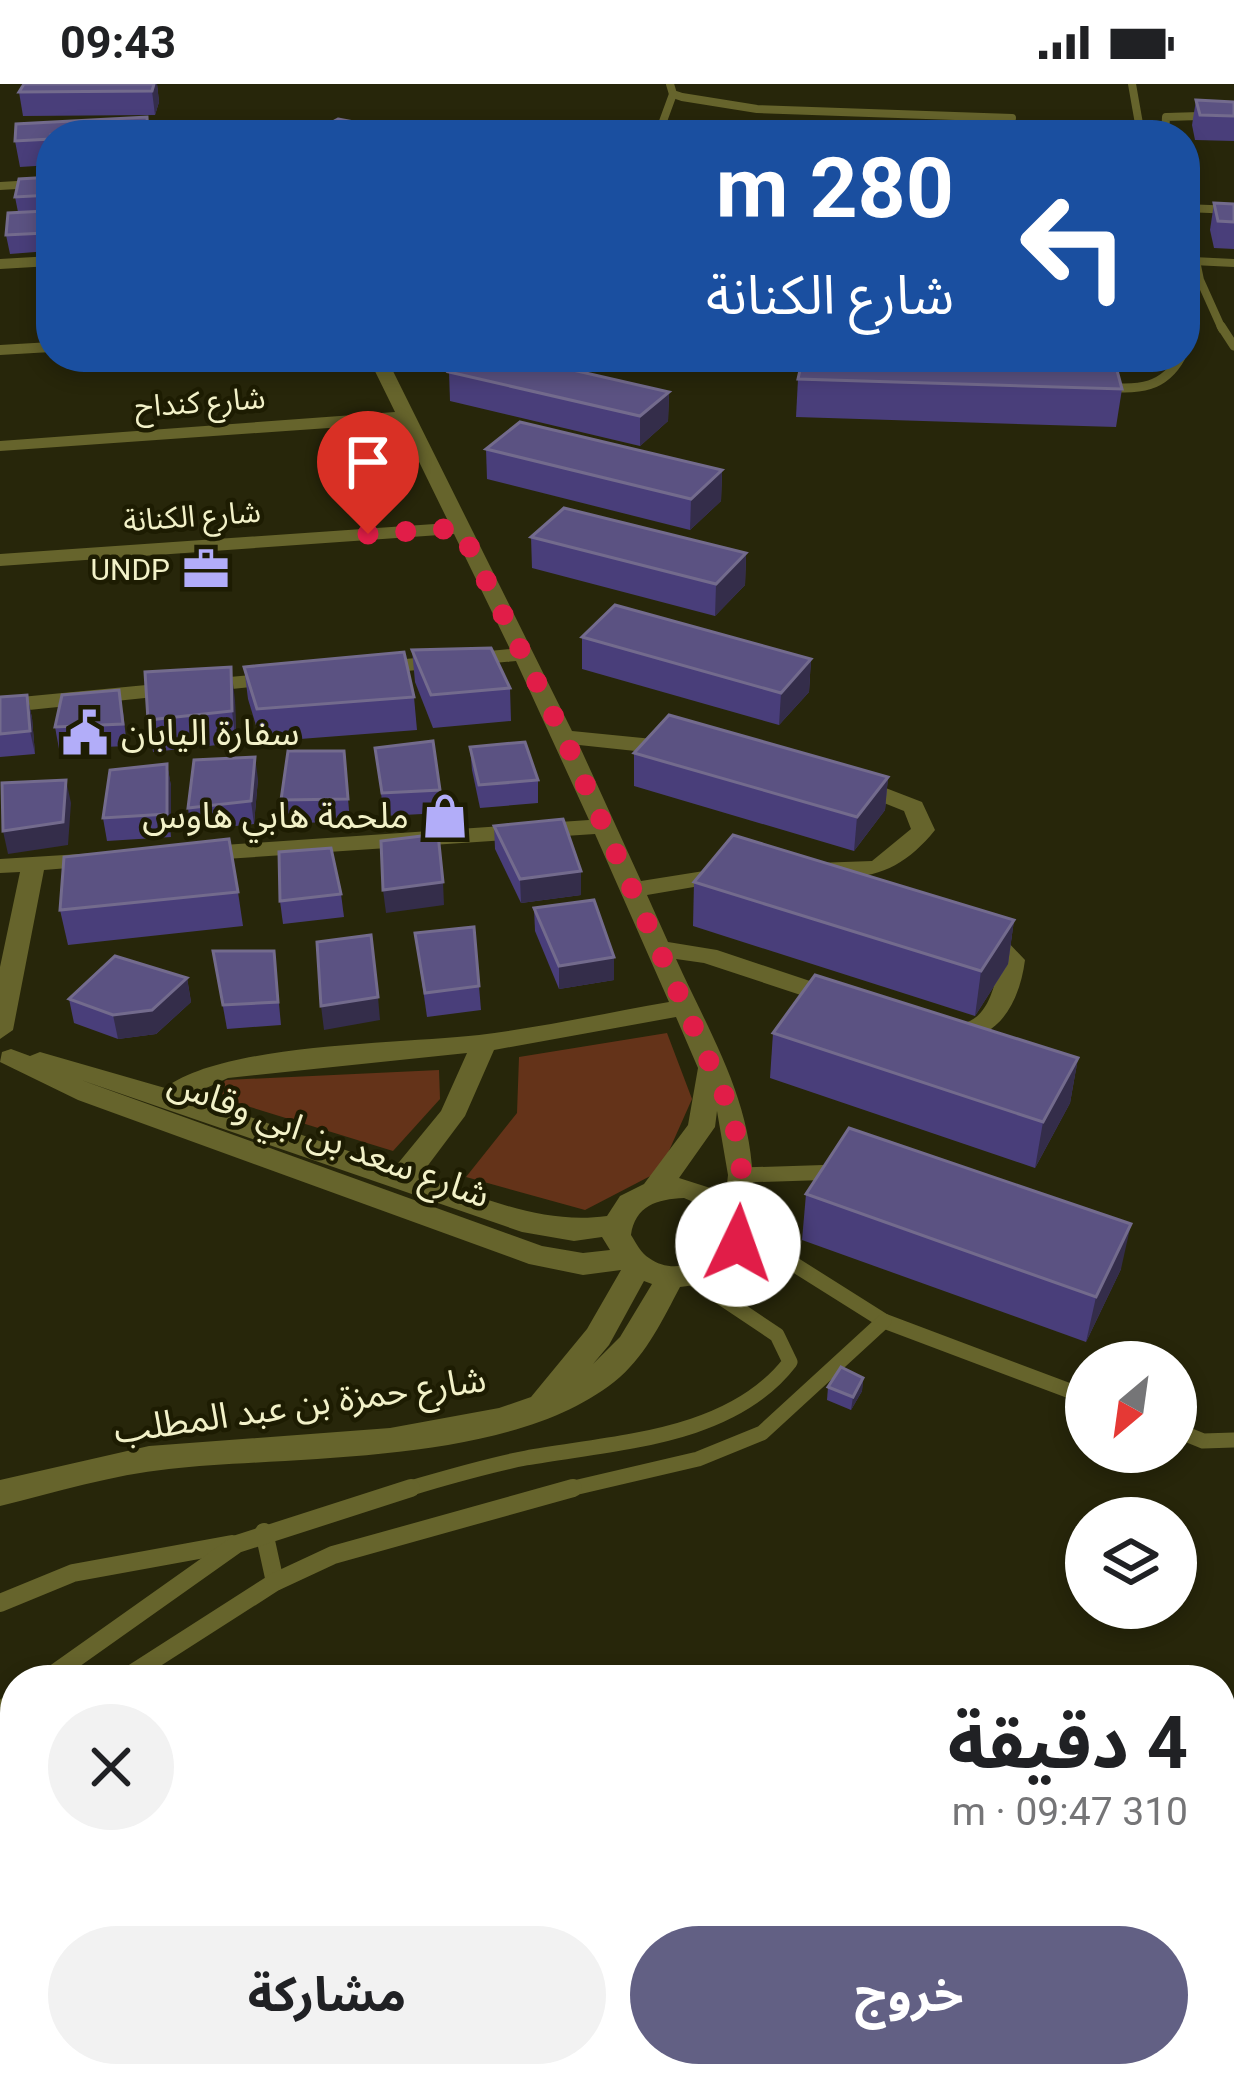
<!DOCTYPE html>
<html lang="ar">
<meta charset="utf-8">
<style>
body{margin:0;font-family:Roboto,"Noto Sans Arabic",sans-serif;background:#f2f2f2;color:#202124;direction:rtl;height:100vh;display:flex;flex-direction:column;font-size:45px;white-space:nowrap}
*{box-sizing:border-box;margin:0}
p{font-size:39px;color:#757577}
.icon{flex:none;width:66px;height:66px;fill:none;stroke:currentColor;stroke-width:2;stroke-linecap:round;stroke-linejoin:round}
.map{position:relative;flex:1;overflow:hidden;direction:ltr}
.sheet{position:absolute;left:0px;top:1581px;width:1236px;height:423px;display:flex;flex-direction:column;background:#fff;border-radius:48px 48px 0 0;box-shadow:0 6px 18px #0003;direction:rtl}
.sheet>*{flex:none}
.hud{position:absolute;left:36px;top:36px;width:1164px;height:252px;border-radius:48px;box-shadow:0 6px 18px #0003;direction:rtl;background:#1a4fa0;color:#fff;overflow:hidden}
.needle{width:78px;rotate:209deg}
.controls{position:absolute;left:1065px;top:1257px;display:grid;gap:24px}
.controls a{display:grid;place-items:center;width:132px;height:132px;border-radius:50%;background:#fff;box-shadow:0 6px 18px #0003;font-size:60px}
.pin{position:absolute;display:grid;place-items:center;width:102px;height:102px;color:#fff;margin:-123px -51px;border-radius:50% 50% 50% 0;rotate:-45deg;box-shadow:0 0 12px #0007}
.pin .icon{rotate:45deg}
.me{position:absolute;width:132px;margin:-66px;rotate:3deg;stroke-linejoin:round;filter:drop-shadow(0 0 9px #0008)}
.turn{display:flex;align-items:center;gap:42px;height:252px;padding:0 48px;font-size:54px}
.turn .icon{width:156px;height:156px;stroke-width:2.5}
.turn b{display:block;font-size:84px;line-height:102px}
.round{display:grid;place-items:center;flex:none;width:126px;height:126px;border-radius:63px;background:#f2f2f2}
.headline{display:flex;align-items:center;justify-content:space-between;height:204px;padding:0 48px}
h1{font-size:72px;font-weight:700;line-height:90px}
.primary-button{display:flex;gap:24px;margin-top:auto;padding:24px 48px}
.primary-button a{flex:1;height:138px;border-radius:72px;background:#626084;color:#fff;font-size:48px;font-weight:700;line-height:138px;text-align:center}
.primary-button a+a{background:#f2f2f2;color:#202124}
.status{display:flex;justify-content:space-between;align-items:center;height:84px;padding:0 60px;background:#fff;direction:ltr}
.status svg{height:33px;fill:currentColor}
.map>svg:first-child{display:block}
.green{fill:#643319}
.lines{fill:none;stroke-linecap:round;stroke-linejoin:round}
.lane-far3{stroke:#66642c;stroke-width:8}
.lane-far2{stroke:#66642c;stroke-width:9}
.lane-far1{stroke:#66642c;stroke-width:15}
.lane{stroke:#66642c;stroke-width:18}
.street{fill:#66642c;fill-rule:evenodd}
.wall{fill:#493e7a}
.shaded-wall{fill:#342d4a}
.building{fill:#5b5282;stroke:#736b8d;stroke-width:3}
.route{stroke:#e11d48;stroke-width:21;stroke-dasharray:0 37.8}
.labels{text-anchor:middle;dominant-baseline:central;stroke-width:9;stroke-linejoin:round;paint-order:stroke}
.far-street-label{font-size:30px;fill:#f2f1c8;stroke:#1d1c02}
.far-poi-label{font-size:30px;fill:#f2f1c8;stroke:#1d1c02;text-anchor:end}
.poi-label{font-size:36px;fill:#f2f1c8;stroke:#1d1c02;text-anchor:start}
.street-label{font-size:36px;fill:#f2f1c8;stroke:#1d1c02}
</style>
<div class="status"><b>09:43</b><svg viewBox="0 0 49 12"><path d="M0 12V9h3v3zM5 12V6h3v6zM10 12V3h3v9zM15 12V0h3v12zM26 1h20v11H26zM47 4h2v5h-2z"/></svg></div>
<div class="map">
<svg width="1234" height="2002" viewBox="0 0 1234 2002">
<rect width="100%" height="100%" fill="#27260a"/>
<g class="green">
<path d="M667,949L692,1015L660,1087L585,1126L466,1093L517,1029L519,973Z"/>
<path d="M439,986L440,1015L393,1067L211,1011L226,996Z"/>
</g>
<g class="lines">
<g class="lane-far3">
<path d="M670,0L673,10L682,13L757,25L1012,34"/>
<path d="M1132,0L1141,51"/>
<path d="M658,51L673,10"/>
<path d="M1165,51L1166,33L1234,31"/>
<path d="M1185,123L1200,196L1222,245"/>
<path d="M1185,124L1234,126"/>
<path d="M1193,177L1234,179"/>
</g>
<g class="lane-far2">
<path d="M1221,242L1234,262"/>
<path d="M1106,303C1139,306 1164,304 1181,273"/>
</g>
<g class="lane-far1">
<path d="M742,1091L839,1088"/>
<path d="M741,1147L884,1237L1086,1313"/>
<path d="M1176,1346L1203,1357L1234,1356"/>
<path d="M400,1407C442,1395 484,1382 526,1374C615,1358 731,1355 790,1278L777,1251L689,1192"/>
<path d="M561,1407L698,1375L762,1349L884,1237"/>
</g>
<g class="lane">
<path d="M264,1448L275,1498"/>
<path d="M0,1519L73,1489L232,1460"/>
<path d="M45,1596L237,1460L411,1404"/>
<path d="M122,1596L275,1498L333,1471L573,1404"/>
<path d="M0,1627L15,1616"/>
<path d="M0,1677L15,1667"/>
<path d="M1221,1713L1234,1715"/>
</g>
<g class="street">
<path d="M51,95V103L0,106V98Z"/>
<path d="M51,172V182L0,185V175Z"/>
<path d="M51,258V268L0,271V261Z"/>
<path d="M368,273H386L572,647L673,657L684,664L673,671L579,661L641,797L729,783L741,790L729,797L647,811L668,858L717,866L846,909L850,915L837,923L704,879L676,875C715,961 760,1029 752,1127C751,1139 755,1150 749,1163C738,1187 705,1201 680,1203C663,1235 647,1269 620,1293C517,1382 299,1371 169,1385C112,1391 56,1408 0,1422V1396L149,1362L390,1344L499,1324L531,1313L587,1245L621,1186L583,1191L529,1180L78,1016L0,978L2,968L11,965L30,972L40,968L165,1004C224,959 399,960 479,951C543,943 606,929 669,918L595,750L195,777L183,770L195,763L589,736L516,577L374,590L363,584L374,578L510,565L454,450L0,482V470L449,439L400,339L0,367V357L395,328ZM676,933L698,984L688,1041L644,1100L620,1112L607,1132C541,1141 482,1113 420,1092L465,1032L494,966ZM467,969L441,1027L395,1083L189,1012L228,994ZM81,996L522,1148L574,1157L602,1153L610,1166L583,1169L542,1162ZM717,1027L728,1091L726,1109L679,1094L715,1043ZM684,1114L715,1127L725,1141C718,1173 678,1195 649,1174C641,1169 636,1159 631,1151C635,1122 657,1115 684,1114ZM644,1197L652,1200L620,1253L593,1280L609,1261Z"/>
<path d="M282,588L290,589V599L0,629V615Z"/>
<path d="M852,691L922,718L935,746C903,786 866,801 816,789L812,784L816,779L872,777L911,745L904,727L844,703V693Z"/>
<path d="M97,769L105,771L109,776L105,781L44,786L13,946L0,955V883L20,788L0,789V775Z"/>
<path d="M980,849L1006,856L1025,876C1019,923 993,966 941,952L937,946L941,940C948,938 955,940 962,939C988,936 996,899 999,878L967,857Z"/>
</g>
</g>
<g class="wall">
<path d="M157,0L159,18L155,31L23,32L19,8Z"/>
<path d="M1196,16L1234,18V57L1195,56L1192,41Z"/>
<path d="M147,33L150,51H51V81L20,83L15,57Z"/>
<path d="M51,93V129H46L48,145V167L10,170L6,151L18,128L15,113Z"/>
<path d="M1214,119L1234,120V165L1214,164L1210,146Z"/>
<path d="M524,273H575L564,282Z"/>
<path d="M449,288L669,308L668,337L640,362L450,317Z"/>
<path d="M798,295L1122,305L1116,343L796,333Z"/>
<path d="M486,365L722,386L721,417L690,446L487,395Z"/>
<path d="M531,453L746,469L745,501L715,532L532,484Z"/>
<path d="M582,553L811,575L809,608L779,641L582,585Z"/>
<path d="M412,566L510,604L511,637L433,644L415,598Z"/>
<path d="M244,583L414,613L417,646L261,658L248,615Z"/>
<path d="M27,611L32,634L35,670L0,673V613Z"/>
<path d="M235,616L236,659L153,668L148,636Z"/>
<path d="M123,628L127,662L59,665L55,643Z"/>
<path d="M470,663L538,696V719L480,724L472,686Z"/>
<path d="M375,664L440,706L442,729L384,732Z"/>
<path d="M344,667L350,738L284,739L281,716Z"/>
<path d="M634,669L888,693L885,726L854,767L634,702Z"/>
<path d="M167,680L171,702V753L107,757L103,734Z"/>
<path d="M258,695L254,740L191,747L188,724Z"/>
<path d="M494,742L581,811L521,819L495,765Z"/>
<path d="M694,798L1014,836L1008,880L975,932L693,842Z"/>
<path d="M238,808L243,842L68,861L60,826Z"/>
<path d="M341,810L344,833L283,840L280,817Z"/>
<path d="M534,824L614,896L559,905L535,847Z"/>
<path d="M415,849L479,902L481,926L427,933Z"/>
<path d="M213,867H274L281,941L227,945Z"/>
<path d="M187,894L191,918L156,950L118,955L74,939L69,915Z"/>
<path d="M773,949L1078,974L1070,1019L1035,1084L770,994Z"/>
<path d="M806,1110L1121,1185L1086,1258L802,1156Z"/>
<path d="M863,1294L862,1307L851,1326L827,1316L828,1303Z"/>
</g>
<g class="shaded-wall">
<path d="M154,0H157L159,18L155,31L152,7Z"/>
<path d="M45,127L48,145V167L45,149Z"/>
<path d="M563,273H575L564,282Z"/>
<path d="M669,308L668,337L640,362V332Z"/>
<path d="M722,386L721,417L690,446L691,415Z"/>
<path d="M746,469L745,501L715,532L716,500Z"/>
<path d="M811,575L809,608L779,641L781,609Z"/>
<path d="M231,583L235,616L236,659L232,627Z"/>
<path d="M27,611L32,634L35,670L30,647Z"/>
<path d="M255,673L258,695L254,740L251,717Z"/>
<path d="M167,680L171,702V753L167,730Z"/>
<path d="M888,693L885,726L854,767L857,733Z"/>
<path d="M66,696L71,719L68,761L8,770L3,747Z"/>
<path d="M581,787V811L521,819L520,795Z"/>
<path d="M443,798L444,821L386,829L383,806Z"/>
<path d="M1014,836L1008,880L975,932L981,887Z"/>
<path d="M614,873V896L559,905V882Z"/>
<path d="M187,894L191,918L156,950L118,955L113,931Z"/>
<path d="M378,913L380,936L324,946L321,922Z"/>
<path d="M1078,974L1070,1019L1035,1084L1043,1038Z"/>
<path d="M1131,1140L1121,1185L1086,1258L1096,1213Z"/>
<path d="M863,1294L862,1307L851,1326L853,1313Z"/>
</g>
<g class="building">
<path d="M24,0H154L152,7L19,8Z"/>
<path d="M1196,16L1234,18V32L1200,31Z"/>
<path d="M147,33L148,49L51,51V55L15,57L16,40Z"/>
<path d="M338,35L423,51L310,50Z"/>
<path d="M51,93V111L15,113L19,95Z"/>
<path d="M1214,119L1234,120V138L1218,137Z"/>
<path d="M45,127V149L6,151L8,129Z"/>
<path d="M469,273H516L669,308L640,332L449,288Z"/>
<path d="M803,273H1052L1114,275L1122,305L798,295Z"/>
<path d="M520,338L722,386L691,415L486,365Z"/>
<path d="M564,424L746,469L716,500L531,453Z"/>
<path d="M615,521L811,575L781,609L582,553Z"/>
<path d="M491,564L510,604L431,611L412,566Z"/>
<path d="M404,568L414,613L257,625L244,583Z"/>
<path d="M231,583L232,627L148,636L145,588Z"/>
<path d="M119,606L123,640L55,643L62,611Z"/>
<path d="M27,611L30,647L0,650V613Z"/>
<path d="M669,631L888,693L857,733L634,669Z"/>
<path d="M433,657L440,706L382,709L375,664Z"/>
<path d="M525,658L538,696L479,701L470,663Z"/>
<path d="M288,667H344L348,715L281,716Z"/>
<path d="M255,673L251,717L188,724L194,676Z"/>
<path d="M167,680V730L103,734L110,686Z"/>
<path d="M66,696L63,738L3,747L2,699Z"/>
<path d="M563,735L581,787L520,795L494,742Z"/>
<path d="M438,750L443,798L383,806L381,757Z"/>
<path d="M733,751L1014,836L981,887L694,798Z"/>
<path d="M229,755L238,808L60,826L64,773Z"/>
<path d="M331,764L341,810L280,817L279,768Z"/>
<path d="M594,816L614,873L559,882L534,824Z"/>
<path d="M474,843L479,902L425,909L415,849Z"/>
<path d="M371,851L378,913L321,922L317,858Z"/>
<path d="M213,867H274L278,918L223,921Z"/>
<path d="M115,872L187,894L152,926L113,931L69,915Z"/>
<path d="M815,891L1078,974L1043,1038L773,949Z"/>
<path d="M849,1044L1131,1140L1096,1213L806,1110Z"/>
<path d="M841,1283L863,1294L853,1313L828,1303Z"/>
</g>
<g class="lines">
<path class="route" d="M368,450L460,444L564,653L733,1031L742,1090L738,1160"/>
</g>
<defs>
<g id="office-bare" transform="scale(3.6)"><path d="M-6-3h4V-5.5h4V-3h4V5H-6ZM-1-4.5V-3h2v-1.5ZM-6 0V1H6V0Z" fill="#b2adf9" stroke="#1d1c02" stroke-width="2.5" paint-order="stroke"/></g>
<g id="civic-bare" transform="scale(3.6)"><path d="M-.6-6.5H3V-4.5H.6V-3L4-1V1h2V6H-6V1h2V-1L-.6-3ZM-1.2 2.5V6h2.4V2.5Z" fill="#b2adf9" stroke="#1d1c02" stroke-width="2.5" paint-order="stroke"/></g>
<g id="shop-bare" transform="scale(3.6)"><path d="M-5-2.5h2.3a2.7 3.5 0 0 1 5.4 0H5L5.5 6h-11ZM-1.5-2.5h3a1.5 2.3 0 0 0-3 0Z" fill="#b2adf9" stroke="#1d1c02" stroke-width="2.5" paint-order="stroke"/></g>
</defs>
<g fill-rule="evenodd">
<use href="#office-bare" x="206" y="485"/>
<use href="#civic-bare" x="85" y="649"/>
<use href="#shop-bare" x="445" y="732"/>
</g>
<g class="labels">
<g class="far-street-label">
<text transform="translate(200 318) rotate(-4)">شارع كنداح</text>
<text transform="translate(192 432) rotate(-4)">شارع الكنانة</text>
</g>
<g class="far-poi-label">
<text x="170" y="485">UNDP</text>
</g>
<g class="poi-label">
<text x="121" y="649">سفارة اليابان</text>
<text x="409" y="732" text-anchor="end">ملحمة هابي هاوس</text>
</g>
<g class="street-label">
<text transform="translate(329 1055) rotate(20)">شارع سعد بن ابي وقاس</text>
<text transform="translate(300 1321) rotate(-8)">شارع حمزة بن عبد المطلب</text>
</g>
</g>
</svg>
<div class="controls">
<a><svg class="needle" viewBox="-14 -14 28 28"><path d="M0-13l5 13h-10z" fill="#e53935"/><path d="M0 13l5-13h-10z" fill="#757577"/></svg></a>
<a><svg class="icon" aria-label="layers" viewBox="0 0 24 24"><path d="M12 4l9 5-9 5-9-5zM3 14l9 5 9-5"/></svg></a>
</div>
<div class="pin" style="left:368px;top:450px;background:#d93025"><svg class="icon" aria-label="arrive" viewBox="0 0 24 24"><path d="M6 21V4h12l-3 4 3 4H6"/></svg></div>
<svg class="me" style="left:738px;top:1160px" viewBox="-20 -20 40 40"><circle r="19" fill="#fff"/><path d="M0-13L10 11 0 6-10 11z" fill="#e11d48"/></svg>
<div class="hud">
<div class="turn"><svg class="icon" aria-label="left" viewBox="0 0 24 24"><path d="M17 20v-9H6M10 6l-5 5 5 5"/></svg><div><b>280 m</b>شارع الكنانة</div></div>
</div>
<section class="sheet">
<div class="headline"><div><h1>4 دقيقة</h1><p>310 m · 09:47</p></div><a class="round"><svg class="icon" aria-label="close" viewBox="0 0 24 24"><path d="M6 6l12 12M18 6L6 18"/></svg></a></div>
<div class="primary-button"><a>خروج</a><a>مشاركة</a></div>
</section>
</div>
